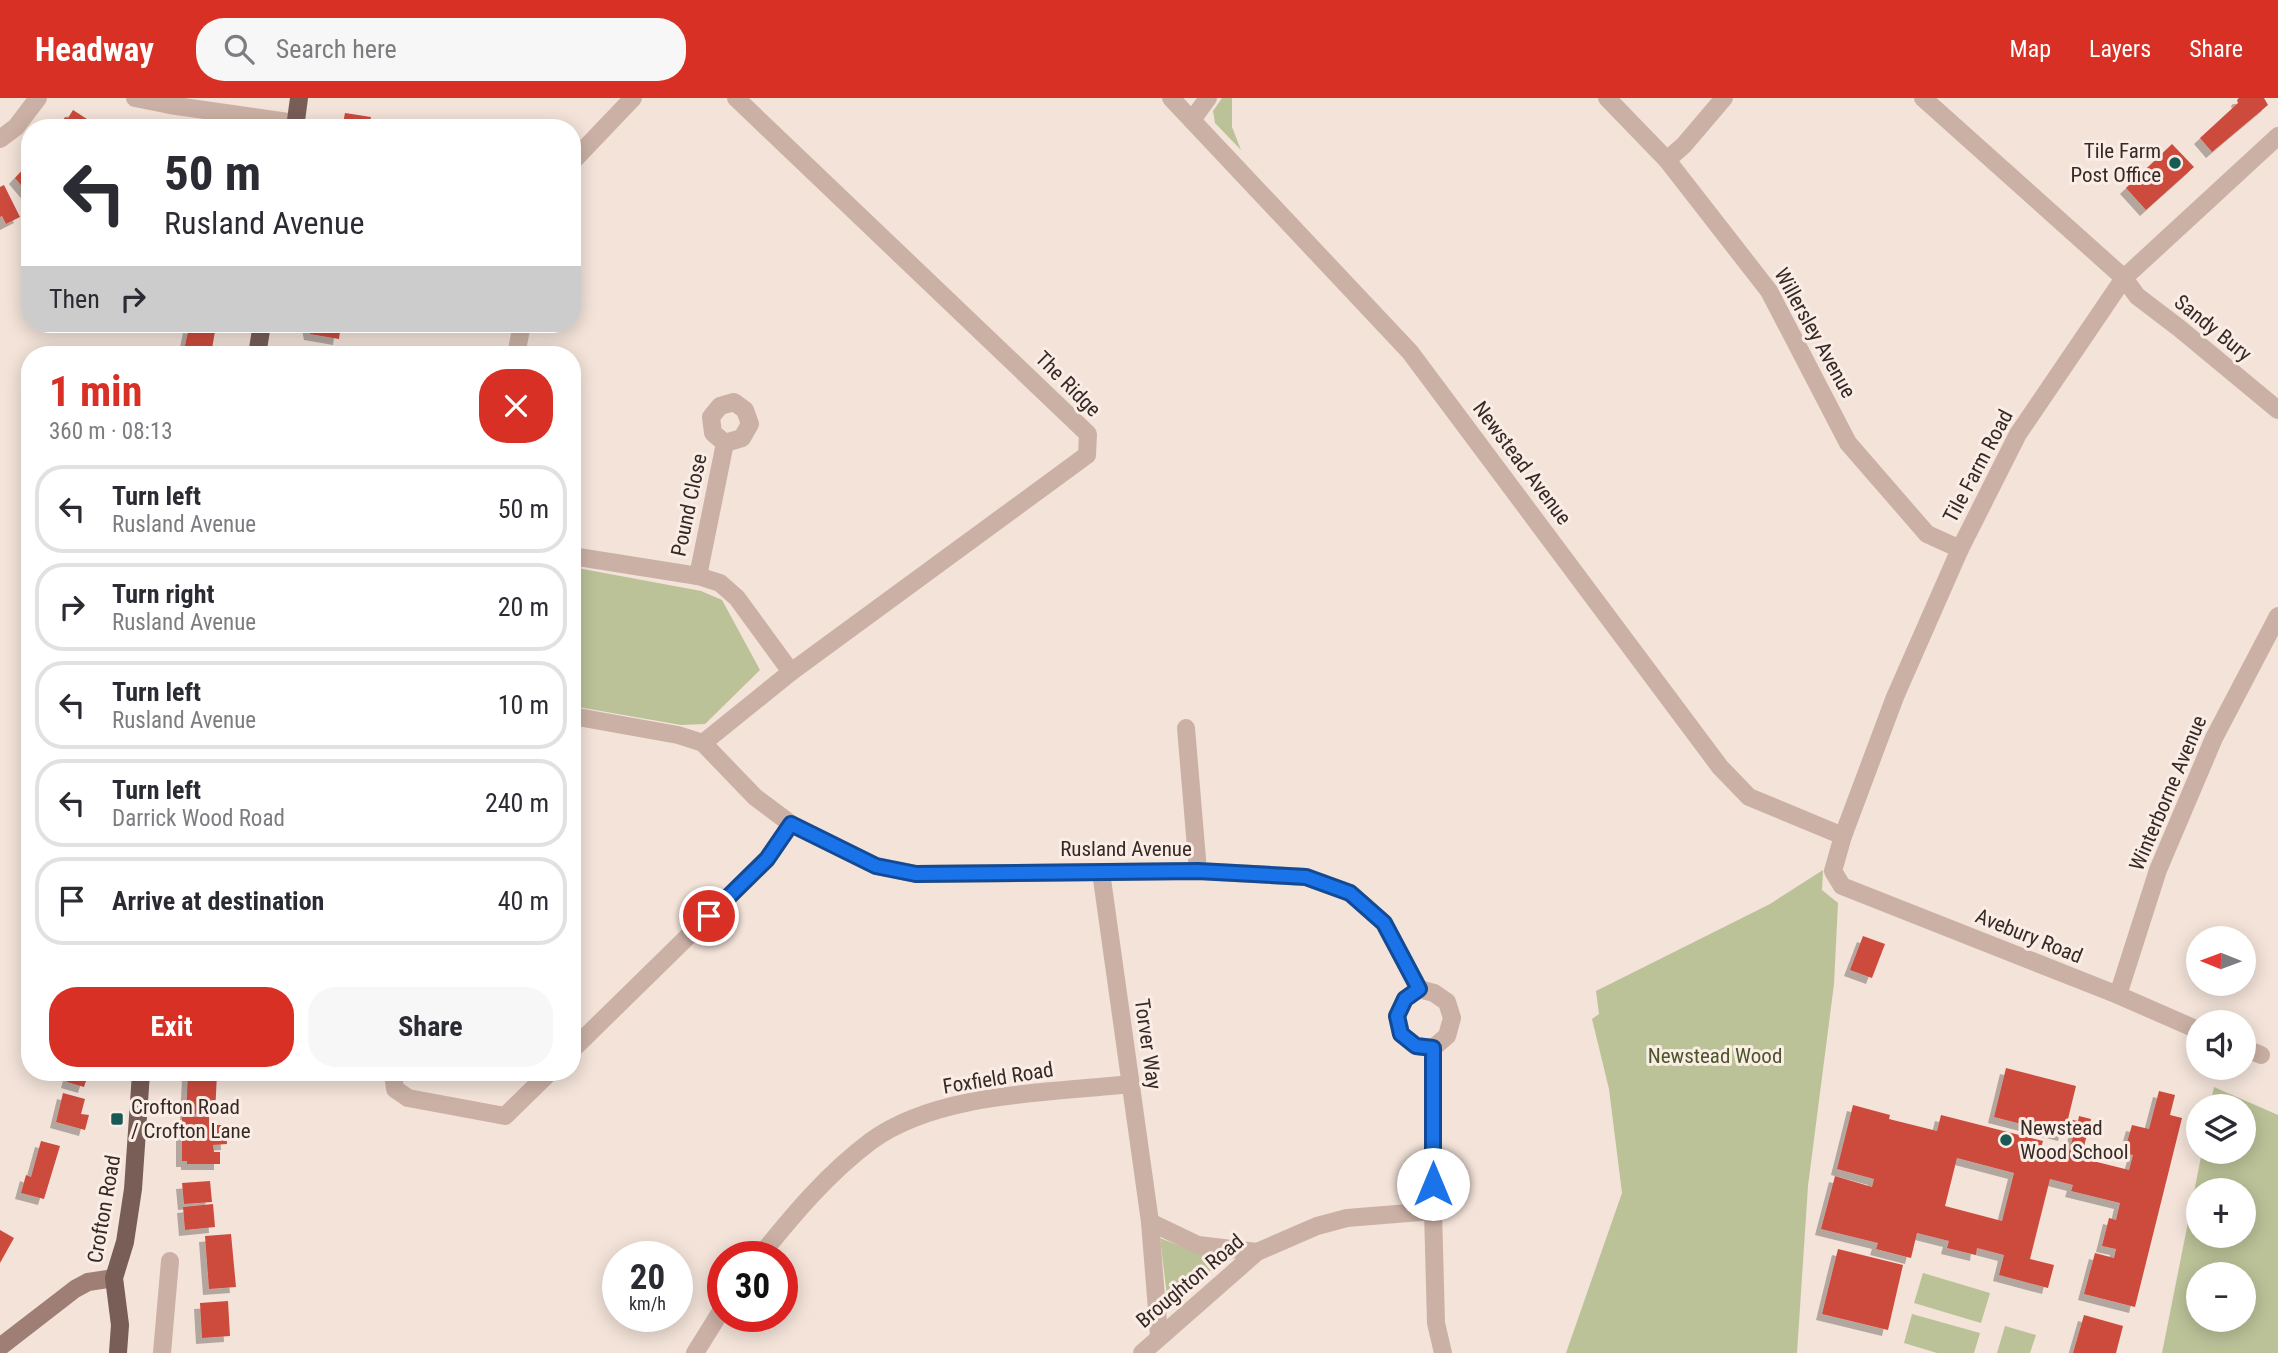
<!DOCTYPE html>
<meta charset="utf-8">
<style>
body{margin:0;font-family:"Roboto Condensed",sans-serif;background:#f7f7f7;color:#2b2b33;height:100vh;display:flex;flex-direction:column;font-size:26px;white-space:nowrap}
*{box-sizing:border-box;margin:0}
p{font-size:23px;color:#7c7c81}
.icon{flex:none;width:38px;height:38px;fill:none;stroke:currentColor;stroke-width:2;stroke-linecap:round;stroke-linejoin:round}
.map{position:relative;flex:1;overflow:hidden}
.sheet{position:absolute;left:21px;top:248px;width:560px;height:735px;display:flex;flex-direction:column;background:#fff;border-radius:28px;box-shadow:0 4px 18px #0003}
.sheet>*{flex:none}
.banner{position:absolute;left:21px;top:21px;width:560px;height:214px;border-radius:28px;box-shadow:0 4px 18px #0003;background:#fff;color:#2b2b33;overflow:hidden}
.needle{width:46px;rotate:271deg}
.tools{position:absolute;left:2186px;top:828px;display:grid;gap:14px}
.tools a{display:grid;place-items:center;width:70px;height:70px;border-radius:50%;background:#fff;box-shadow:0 4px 18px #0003;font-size:35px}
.speed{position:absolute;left:602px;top:1143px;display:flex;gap:14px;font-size:35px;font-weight:700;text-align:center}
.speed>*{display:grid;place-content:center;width:91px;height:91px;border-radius:50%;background:#fff;box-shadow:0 4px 18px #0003;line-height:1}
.speed small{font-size:18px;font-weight:400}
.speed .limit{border:10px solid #d22;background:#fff;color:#111}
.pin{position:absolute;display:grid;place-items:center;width:60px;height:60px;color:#fff;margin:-30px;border:4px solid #fff;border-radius:50%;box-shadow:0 2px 7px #0007}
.me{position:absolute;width:77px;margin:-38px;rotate:0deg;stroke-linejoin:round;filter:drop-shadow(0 0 5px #0008)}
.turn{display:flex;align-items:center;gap:24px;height:147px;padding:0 28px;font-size:32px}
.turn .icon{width:91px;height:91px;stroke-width:2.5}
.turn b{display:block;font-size:49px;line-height:60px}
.then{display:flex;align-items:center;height:66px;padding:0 28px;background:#0003;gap:14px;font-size:26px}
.round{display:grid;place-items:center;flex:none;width:74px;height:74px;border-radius:28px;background:#f7f7f7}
.headline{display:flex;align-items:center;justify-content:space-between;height:119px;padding:0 28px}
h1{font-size:42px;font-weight:700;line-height:52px;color:#d93025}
.cta{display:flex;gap:14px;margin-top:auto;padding:14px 28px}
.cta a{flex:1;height:80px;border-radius:28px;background:#d93025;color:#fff;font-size:28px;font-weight:700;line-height:80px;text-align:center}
.cta a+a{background:#f7f7f7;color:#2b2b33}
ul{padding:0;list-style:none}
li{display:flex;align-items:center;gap:21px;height:88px;margin:0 14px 10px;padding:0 14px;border:4px solid #e1e1e2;border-radius:28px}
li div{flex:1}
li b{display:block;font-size:26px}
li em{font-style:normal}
header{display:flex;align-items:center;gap:42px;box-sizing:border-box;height:98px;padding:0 35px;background:#d93025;color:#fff}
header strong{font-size:33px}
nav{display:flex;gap:38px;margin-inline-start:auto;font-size:24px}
.search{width:490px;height:63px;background:#f7f7f7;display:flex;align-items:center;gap:18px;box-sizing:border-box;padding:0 24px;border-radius:28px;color:#7c7c81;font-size:26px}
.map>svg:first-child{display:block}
.green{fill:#bbc298;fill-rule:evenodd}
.building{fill:#cc4b3e;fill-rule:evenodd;filter:url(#shadow)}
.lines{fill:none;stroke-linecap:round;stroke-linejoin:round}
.street{stroke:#cbb0a5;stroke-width:18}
.secondary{stroke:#9f7e76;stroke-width:18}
.primary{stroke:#795d57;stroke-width:18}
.route-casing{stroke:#114b97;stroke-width:18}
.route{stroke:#1a73e8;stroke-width:12}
.poi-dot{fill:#1a5a54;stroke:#faede6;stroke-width:2.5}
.labels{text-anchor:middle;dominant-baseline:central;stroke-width:6;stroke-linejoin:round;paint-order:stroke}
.poi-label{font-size:21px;fill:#362926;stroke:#faede6;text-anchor:start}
.street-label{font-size:21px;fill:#362926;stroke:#faede6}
.park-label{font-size:21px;fill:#4c5629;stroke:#faede6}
</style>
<header>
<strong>Headway</strong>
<div class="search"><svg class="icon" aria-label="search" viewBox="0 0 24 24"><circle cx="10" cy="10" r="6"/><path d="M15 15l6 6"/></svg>Search here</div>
<nav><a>Map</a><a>Layers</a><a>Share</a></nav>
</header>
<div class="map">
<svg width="2278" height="1255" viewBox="0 0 2278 1255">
<defs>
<filter id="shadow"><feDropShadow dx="-6" dy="6" stdDeviation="0" flood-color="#0004"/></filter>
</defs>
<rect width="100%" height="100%" fill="#f3e3d9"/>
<g class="green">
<path d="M1222,0H1232V29L1241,52L1215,25L1213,13Z"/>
<path d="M572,469L701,493L722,502L760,572L705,626L681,627L572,608Z"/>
<path d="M1823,772L1822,792L1838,805L1834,886L1808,1088L1797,1255H1566L1622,1095L1609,991L1592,921L1599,916L1596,893L1770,806Z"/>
<path d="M2214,989L2278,1017V1255H2162L2202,1054H2244V1008H2210ZM2198,1092H2244V1138H2198ZM2244,1176V1222H2198V1176Z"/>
<path d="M1160,1140L1195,1154L1231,1157L1168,1206Z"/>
<path d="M1923,1175L1990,1195L1981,1225L1914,1205Z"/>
<path d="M1912,1216L1980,1235L1974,1255H1937L1904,1245Z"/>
<path d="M2005,1228L2036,1237L2030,1255H1997Z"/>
</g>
<g class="building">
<path d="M2239,0H2264L2268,7L2212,54L2200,40L2238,5L2237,2Z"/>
<path d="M73,12L101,30H58L65,19L68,20Z"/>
<path d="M345,15L371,19L369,30H342Z"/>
<path d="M2172,46L2194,69L2146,112L2126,90Z"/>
<path d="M30,64V98L15,80Z"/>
<path d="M4,87L20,119L6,126L2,118L0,119V89Z"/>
<path d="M308,226H341L339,241L310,236Z"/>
<path d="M189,229L215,233L211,257H183Z"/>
<path d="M1863,838L1885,846L1872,880L1850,872Z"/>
<path d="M2006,970L2076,988L2068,1021L2078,1023L2079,1018L2091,1021L2081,1060L2129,1072L2133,1057L2124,1055L2132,1027L2149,1031L2159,993L2175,997L2170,1017L2182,1020L2135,1209L2084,1196L2095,1155L2114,1160L2116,1151L2102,1148L2109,1120L2116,1122L2120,1105L2071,1093L2073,1087L2050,1081L2030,1161L2054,1167L2048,1190L1999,1177L2004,1157L1977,1150L1976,1157L1947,1150L1949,1143L1917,1135L1911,1160L1876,1151L1878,1145L1821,1131L1835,1078L1872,1089L1874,1081L1837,1071L1853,1007L1890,1017L1889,1021L1937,1033L1941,1017L2043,1043L2041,1050L2068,1057L2076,1028L2067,1026L2064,1037L1994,1019ZM1957,1060L2014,1075L2002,1123L1945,1108Z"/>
<path d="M63,975H93L91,980L87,979L84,989L67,984L69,977Z"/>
<path d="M188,975H217L215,1017L186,1016Z"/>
<path d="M63,995L85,1001L81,1016L89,1017L85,1032L56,1024Z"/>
<path d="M182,1019H209V1027H226L227,1046L213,1047L214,1054H220V1066H187V1063H182Z"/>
<path d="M41,1043L60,1048L44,1101L21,1095L26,1077L31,1079Z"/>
<path d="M210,1083L212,1104L184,1106L182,1085Z"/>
<path d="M213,1106L215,1129L185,1132L183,1109Z"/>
<path d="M0,1132L14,1140L0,1165Z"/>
<path d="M231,1136L236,1189L209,1191L205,1138Z"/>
<path d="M1838,1151L1903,1167L1888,1232L1822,1216Z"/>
<path d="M228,1203L230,1238L202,1240L200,1205Z"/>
<path d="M2084,1217L2123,1228L2116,1255H2073Z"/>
</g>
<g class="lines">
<g class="street">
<path d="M135,0L170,7L295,25"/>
<path d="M736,0L1088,336L1087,357L791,574"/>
<path d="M1171,0L1410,254L1720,669L1749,699L1843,738"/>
<path d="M1607,0L1667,62L1769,193L1848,345L1927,436L1960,451"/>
<path d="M1923,0L2124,180L2137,198L2179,230L2278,312"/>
<path d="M1192,22L1208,0"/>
<path d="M0,41L16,29L38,0"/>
<path d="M1667,62L1684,47L1724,0"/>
<path d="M572,64L633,0"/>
<path d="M516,257L522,226"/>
<path d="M572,458L698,478L720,485L737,500L791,574L703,645L678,637L572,618"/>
<path d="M698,478L725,345L713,335L711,319L720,308L734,304L745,312L750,326L742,340L725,345"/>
<path d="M1186,630L1198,773"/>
<path d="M703,645L755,699L791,726L876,768L916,776L1198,773L1306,779L1350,795L1384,825L1419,891"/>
<path d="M1101,774L1150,1124L1159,1237"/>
<path d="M1419,891L1434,895L1447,904L1452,920L1447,938L1433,950L1416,948L1401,936L1397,918L1405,901Z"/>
<path d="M2118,897L2158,772L2214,640L2278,518"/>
<path d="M2198,932L2118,897L1842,788L1833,773L1843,738L1895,599L1960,451L2018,336L2124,180L2278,38"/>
<path d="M1433,950V1113L1436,1225L1443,1255"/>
<path d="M2244,950L2261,957"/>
<path d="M572,952L767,761L791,726"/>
<path d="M393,975L395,991L408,1000L505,1018L549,975"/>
<path d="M1150,1124L1198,1147L1257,1154"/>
<path d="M760,1158C793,1117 828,1075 871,1043C938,994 1050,995 1130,986"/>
<path d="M162,1255L170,1163"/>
<path d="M695,1255L723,1210"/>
<path d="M1142,1255L1257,1154L1317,1128L1347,1120L1433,1113"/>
</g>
<path class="secondary" d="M0,1249L75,1191L88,1184L114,1180"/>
<g class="primary">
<path d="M295,30L299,0"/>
<path d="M257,257L262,226"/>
<path d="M118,1255L120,1227L114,1180L125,1144L133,1091L141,975"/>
</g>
</g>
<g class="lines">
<g class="route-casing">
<path id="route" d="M709,818L767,761L791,726L876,768L916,776L1198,773L1306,779L1350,795L1384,825L1419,891L1405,901L1397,918L1401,936L1416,948L1433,950V1086"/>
</g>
<use href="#route" class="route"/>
</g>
<g class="poi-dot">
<circle cx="2175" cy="65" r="7"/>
<rect x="110" y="1014" width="14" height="14" rx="3.5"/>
<circle cx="2006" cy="1042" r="7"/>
</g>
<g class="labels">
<g class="poi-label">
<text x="2161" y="53" text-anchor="end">Tile Farm<tspan x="2161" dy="24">Post Office</tspan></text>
<text x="131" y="1009">Crofton Road<tspan x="131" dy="24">/ Crofton Lane</tspan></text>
<text x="2020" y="1030">Newstead<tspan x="2020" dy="24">Wood School</tspan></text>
</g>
<g class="street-label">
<text transform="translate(2213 230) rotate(39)">Sandy Bury</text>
<text transform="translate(1815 235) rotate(61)">Willersley Avenue</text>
<text transform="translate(1068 286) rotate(45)">The Ridge</text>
<text transform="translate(1522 365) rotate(53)">Newstead Avenue</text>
<text transform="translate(1978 368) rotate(-62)">Tile Farm Road</text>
<text transform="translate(689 407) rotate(-78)">Pound Close</text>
<text transform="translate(2168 695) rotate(-67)">Winterborne Avenue</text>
<text x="1126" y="751">Rusland Avenue</text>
<text transform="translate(2029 838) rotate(22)">Avebury Road</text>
<text transform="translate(1148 946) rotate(82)">Torver Way</text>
<text transform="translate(998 980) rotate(-9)">Foxfield Road</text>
<text transform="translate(104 1111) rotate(-80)">Crofton Road</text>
<text transform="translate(1190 1183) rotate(-40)">Broughton Road</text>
</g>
<g class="park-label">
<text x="1715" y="958">Newstead Wood</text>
</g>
</g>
</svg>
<div class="tools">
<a><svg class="needle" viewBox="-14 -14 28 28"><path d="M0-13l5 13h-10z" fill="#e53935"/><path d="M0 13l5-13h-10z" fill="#7c7c81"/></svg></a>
<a><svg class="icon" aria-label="sound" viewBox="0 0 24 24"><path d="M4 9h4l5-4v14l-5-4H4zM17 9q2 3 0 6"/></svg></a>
<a><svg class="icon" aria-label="layers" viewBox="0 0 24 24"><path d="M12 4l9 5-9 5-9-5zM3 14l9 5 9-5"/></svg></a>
<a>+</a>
<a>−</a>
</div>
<div class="speed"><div>20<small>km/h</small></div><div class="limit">30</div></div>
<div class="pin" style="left:709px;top:818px;background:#d93025"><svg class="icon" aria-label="arrive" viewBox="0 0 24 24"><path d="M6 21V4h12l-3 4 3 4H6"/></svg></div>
<svg class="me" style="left:1433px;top:1086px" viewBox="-20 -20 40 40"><circle r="19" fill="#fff"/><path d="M0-13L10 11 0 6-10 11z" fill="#1a73e8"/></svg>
<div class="banner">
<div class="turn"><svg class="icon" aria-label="left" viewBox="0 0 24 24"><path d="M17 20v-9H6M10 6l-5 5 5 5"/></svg><div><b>50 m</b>Rusland Avenue</div></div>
<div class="then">Then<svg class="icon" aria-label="right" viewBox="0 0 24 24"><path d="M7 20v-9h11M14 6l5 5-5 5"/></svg></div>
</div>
<section class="sheet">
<div class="headline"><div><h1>1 min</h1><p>360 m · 08:13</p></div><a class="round" style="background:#d93025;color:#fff"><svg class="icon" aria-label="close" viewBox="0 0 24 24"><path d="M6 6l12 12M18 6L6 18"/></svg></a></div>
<ul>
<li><svg class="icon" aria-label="left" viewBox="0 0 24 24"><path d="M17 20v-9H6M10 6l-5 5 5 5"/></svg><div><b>Turn left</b><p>Rusland Avenue</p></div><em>50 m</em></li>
<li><svg class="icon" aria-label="right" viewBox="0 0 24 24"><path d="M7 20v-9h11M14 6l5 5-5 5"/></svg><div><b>Turn right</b><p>Rusland Avenue</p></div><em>20 m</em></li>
<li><svg class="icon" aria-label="left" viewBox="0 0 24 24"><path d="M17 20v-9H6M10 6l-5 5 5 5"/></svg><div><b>Turn left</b><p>Rusland Avenue</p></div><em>10 m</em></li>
<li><svg class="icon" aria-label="left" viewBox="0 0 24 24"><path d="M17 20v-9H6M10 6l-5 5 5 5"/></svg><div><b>Turn left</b><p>Darrick Wood Road</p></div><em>240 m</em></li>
<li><svg class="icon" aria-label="arrive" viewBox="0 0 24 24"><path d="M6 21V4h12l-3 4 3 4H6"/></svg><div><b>Arrive at destination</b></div><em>40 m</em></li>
</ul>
<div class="cta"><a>Exit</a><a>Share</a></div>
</section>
</div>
